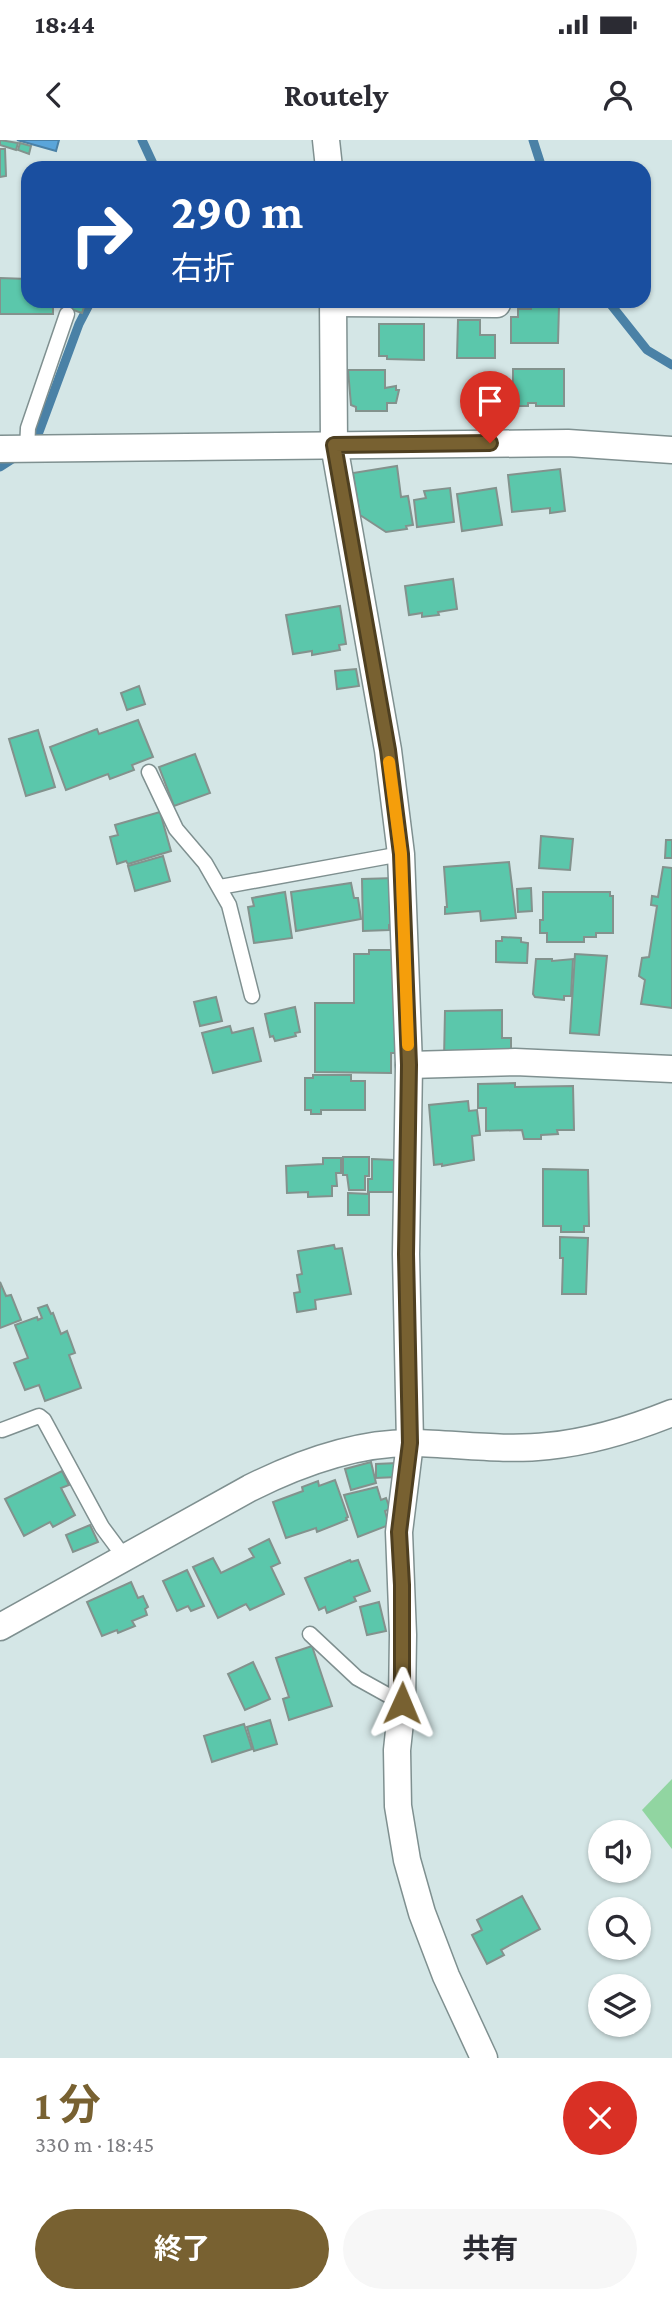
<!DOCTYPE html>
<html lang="ja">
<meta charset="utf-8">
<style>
body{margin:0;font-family:"Crimson Pro","Noto Sans JP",serif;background:#f7f7f7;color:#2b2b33;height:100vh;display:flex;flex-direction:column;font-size:26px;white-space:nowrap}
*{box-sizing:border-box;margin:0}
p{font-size:23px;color:#7c7c81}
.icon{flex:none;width:38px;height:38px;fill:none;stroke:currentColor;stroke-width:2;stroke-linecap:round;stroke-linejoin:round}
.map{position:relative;height:1918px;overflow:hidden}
.details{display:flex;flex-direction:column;background:#fff;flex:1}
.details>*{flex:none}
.top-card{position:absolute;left:21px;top:21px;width:630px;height:147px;border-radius:21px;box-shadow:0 2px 5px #0004;background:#1a4fa0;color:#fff;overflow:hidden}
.fabs{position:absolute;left:588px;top:1680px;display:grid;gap:14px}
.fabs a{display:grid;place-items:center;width:63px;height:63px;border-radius:50%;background:#fff;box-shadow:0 2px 5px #0004;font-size:35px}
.pin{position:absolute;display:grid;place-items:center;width:60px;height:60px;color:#fff;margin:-72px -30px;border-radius:50% 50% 50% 0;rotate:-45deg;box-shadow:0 0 7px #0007}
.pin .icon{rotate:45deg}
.me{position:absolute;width:77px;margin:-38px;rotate:1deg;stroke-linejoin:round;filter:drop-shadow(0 0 5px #0008)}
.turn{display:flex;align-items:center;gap:24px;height:147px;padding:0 35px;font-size:32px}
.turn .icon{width:91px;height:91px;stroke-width:2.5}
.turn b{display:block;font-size:49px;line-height:60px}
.round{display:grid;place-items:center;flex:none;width:74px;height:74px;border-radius:37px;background:#f7f7f7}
.head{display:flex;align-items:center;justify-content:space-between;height:119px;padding:0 35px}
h1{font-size:42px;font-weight:700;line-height:52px;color:#786131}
.action{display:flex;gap:14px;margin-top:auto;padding:14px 35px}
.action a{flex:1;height:80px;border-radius:42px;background:#786131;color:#fff;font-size:28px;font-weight:700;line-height:80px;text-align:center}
.action a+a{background:#f7f7f7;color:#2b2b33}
.status{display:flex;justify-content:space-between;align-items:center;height:49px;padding:0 35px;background:#fff;direction:ltr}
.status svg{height:19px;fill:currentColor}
header{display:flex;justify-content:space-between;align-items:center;height:91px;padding:0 35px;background:#fff;font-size:32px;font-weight:700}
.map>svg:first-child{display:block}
.green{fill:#91d5a1}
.water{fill:#5aa5da;stroke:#4a81a6;stroke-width:2}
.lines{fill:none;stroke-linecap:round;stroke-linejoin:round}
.stream{stroke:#4a81a6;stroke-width:9}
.building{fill:#5bc7ab;stroke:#83928d;stroke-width:2}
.lane-casing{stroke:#7f9090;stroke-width:17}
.street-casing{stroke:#7f9090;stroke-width:29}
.lane{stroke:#fff;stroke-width:14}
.street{stroke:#fff;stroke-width:26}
.route-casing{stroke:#4e3f20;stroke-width:18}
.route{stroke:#786131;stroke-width:12}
.slow{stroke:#f59e0b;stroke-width:12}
</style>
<div class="status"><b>18:44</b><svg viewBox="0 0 49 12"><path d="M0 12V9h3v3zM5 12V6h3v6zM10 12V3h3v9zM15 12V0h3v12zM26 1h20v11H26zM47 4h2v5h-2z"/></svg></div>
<header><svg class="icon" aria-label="back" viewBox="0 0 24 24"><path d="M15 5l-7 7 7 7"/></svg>Routely<svg class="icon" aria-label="person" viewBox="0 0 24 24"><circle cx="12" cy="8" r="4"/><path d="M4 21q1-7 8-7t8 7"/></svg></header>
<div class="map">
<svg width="672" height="1918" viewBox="0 0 672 1918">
<rect width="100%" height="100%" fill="#d4e6e6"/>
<path class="green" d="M672,1639V1709L642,1670Z"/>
<path class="water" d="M17,0H59L56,11Z"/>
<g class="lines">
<g class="stream">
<path d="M142,0L155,28"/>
<path d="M533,0L542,28"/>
<path d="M608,161L647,210L672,225"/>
<path d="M39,292L79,184L91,161"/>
<path d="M0,327L14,318"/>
</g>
</g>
<g class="building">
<path d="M0,0L18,3L16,10L0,5Z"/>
<path d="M20,3L31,6L29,14L18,10Z"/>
<path d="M0,9H5L6,36L0,37Z"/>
<path d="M0,138L28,139V161H53V174H0Z"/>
<path d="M60,161H86L82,173L59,165Z"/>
<path d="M531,166H559L558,203H511V177H518V169H531Z"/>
<path d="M458,180H480V195H495V218H457Z"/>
<path d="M379,184H424V220L387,219V216H379Z"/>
<path d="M513,229H564V266H536V263H528V266H513Z"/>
<path d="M348,230H385V248L396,246V250H399L396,263H387V271H356V267L351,265Z"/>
<path d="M397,326L401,357L408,356L413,385L406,386L407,389L386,392L360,375L353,333Z"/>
<path d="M560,329L565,371L550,373V368L512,372L508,335Z"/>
<path d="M450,348L454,382L417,387L414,360L426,358L424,351Z"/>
<path d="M496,348L502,385L462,391L457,354Z"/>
<path d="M453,439L457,469L438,472L439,475L422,477V473L409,475L405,446Z"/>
<path d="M340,466L346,504L339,505L340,510L312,515V511L293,514L286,475Z"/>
<path d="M356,529L359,546L337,549L335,531Z"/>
<path d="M139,546L145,564L127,570L121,553Z"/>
<path d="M138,580L153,617L132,625L134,630L110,639L108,634L66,650L50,607L97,589L99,594Z"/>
<path d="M38,590L55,647L26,656L9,599Z"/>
<path d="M195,614L210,653L174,666L159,627Z"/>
<path d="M160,672L171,711L128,724L126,721L117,724L110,697L118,695L115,685Z"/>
<path d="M541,696L573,699L570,730L539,728Z"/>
<path d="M666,700H672V718H665Z"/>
<path d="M163,716L170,741L135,751L128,726Z"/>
<path d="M509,722L516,778L481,781L480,771L445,774V767H447L444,727Z"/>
<path d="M663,727L672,728V868L641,864L645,840L639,836L642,818L649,817L657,766L651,765L652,756L658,757Z"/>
<path d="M395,738L396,785H389V790L363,791L362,739Z"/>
<path d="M351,743L354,758H358L361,779L296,791L291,752Z"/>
<path d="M531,748L532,771L518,772L517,749Z"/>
<path d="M285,752L292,798L254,803L248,767L254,766L252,758Z"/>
<path d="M543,752H610V756H613V793H596V797H584V802H547V793H540V780H543Z"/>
<path d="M502,797L521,798V802L528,803L527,823L496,822V801H502Z"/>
<path d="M369,810H397V913H391V933L315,932V863H354V814H369Z"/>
<path d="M575,814L607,816L599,895L570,893Z"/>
<path d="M536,819H552V821L573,819L571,856H564V860L535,857L533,854Z"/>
<path d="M216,857L222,881L200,886L194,862Z"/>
<path d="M295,867L300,892L295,893L296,896L275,901L273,896L270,897L265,874Z"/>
<path d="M502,870V898H511V910L444,919L445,871Z"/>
<path d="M230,886L232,893L253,888L261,921L213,933L202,893Z"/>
<path d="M313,935H351V941H365V970H321V974H311V970H305V938H313Z"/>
<path d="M515,943V947L573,946L574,990H557L558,994L541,995V999H524L522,990L486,991V968H478V944Z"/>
<path d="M468,961L469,971L477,970L480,995L472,996L474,1020L442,1026V1024L434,1025L429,965Z"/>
<path d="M343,1017H369V1036H365V1050H349L347,1035H343Z"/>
<path d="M323,1018H341V1033H336L337,1046H332V1056L308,1057V1052L287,1053L286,1026L323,1024Z"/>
<path d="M372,1019L394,1020V1052H368V1039H372Z"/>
<path d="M543,1029L588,1030L589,1086H584V1092H561V1086H543Z"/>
<path d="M348,1053L369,1054V1075H348Z"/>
<path d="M560,1097L588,1098L586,1154H562L563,1118H560Z"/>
<path d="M334,1105L335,1109L342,1108L351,1154L315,1160L316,1169L297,1172L294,1153L300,1152L297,1135L302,1134L298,1111Z"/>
<path d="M0,1142L6,1156L11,1155L21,1180L0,1188Z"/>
<path d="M47,1165L51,1174L53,1173L61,1194L67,1191L75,1213L69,1215L81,1248L45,1261L39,1245L25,1250L14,1223L28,1218L15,1185L37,1177L38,1180L42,1178L38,1168Z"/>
<path d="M371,1322L376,1343L351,1350L345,1329Z"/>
<path d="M397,1323V1337L376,1338V1324Z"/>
<path d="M62,1331L69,1345L61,1348L75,1375L53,1387L50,1382L24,1396L5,1359Z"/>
<path d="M335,1340L348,1377L346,1378L347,1380L317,1392L316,1388L286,1398L273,1362L303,1351L302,1347L318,1341L319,1346Z"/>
<path d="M377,1347L381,1360L386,1358L390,1369L385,1371L389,1385L358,1397L344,1355Z"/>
<path d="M90,1385L98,1402L73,1412L66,1395Z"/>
<path d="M269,1399L280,1423L271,1427L284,1454L250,1470L246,1464L218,1478L193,1427L213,1418L221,1433L254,1417L249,1409Z"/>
<path d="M350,1420L351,1422L358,1420L370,1451L354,1457L356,1461L327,1473L325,1467L319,1470L305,1438Z"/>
<path d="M187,1430L204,1466L191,1471L188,1466L177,1471L163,1441Z"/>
<path d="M131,1442L138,1458L143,1456L148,1467L145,1469L147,1475L132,1481L135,1486L118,1493L117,1490L102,1496L87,1462Z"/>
<path d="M379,1462L386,1491L367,1495L360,1467Z"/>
<path d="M312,1506L332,1566L289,1580L283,1559L289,1557L276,1518Z"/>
<path d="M253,1522L270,1559L245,1570L228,1534Z"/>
<path d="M270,1580L277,1604L254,1611L247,1587Z"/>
<path d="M244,1584L252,1609L212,1622L204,1596Z"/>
<path d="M522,1756L540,1789L501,1810L504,1815L487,1824L472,1795L482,1790L477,1780Z"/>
</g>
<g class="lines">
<g class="lane-casing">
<g id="lane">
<path d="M27,309L28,288L67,174"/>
<path d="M149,632L176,689L205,723L229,765L252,856"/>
<path d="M220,747L401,714"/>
<path d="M2,1290L39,1276L44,1280L102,1387L125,1418"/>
<path d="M310,1494L357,1538L402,1563"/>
</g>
</g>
<g class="street-casing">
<g id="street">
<path d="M326,0L329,28"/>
<path d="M333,161L334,305L388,610L401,714L409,925L406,1114L410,1303L399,1392L403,1495L402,1563L397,1610L398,1666L407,1720L422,1773L446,1836L484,1918"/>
<path d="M333,163L497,164"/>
<path d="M0,309L568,303L672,310"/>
<path d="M409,925L515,922L672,929"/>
<path d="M0,1487L250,1348C300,1323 357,1302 414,1303C458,1304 504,1311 548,1306C591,1302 632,1289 672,1273"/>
</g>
</g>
<use href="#lane" class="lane"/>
<use href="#street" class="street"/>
</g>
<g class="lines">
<g class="route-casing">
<path id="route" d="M402,1563V1445L399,1392L410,1303L406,1114L409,925L401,714L388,610L334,305L490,303"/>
</g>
<use href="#route" class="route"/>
<path class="slow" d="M389,622L401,714L408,905"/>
</g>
</svg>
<div class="fabs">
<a><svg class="icon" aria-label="sound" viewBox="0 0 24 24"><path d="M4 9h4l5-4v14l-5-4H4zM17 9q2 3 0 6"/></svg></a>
<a><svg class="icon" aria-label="search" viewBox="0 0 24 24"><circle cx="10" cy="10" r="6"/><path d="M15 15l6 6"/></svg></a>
<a><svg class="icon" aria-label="layers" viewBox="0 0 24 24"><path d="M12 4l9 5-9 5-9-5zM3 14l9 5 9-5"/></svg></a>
</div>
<div class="pin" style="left:490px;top:303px;background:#d93025"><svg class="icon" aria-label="arrive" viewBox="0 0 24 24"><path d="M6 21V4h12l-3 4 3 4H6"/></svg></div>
<svg class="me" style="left:402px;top:1563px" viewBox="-20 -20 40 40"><path d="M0-17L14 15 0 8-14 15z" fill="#786131" stroke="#fff" stroke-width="4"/></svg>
<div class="top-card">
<div class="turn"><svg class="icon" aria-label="right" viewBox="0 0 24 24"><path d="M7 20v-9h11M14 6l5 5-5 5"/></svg><div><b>290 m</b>右折</div></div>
</div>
</div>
<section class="details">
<div class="head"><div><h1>1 分</h1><p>330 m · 18:45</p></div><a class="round" style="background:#d93025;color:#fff"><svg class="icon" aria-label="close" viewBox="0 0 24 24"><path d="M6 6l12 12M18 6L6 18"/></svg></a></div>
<div class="action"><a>終了</a><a>共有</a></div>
</section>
